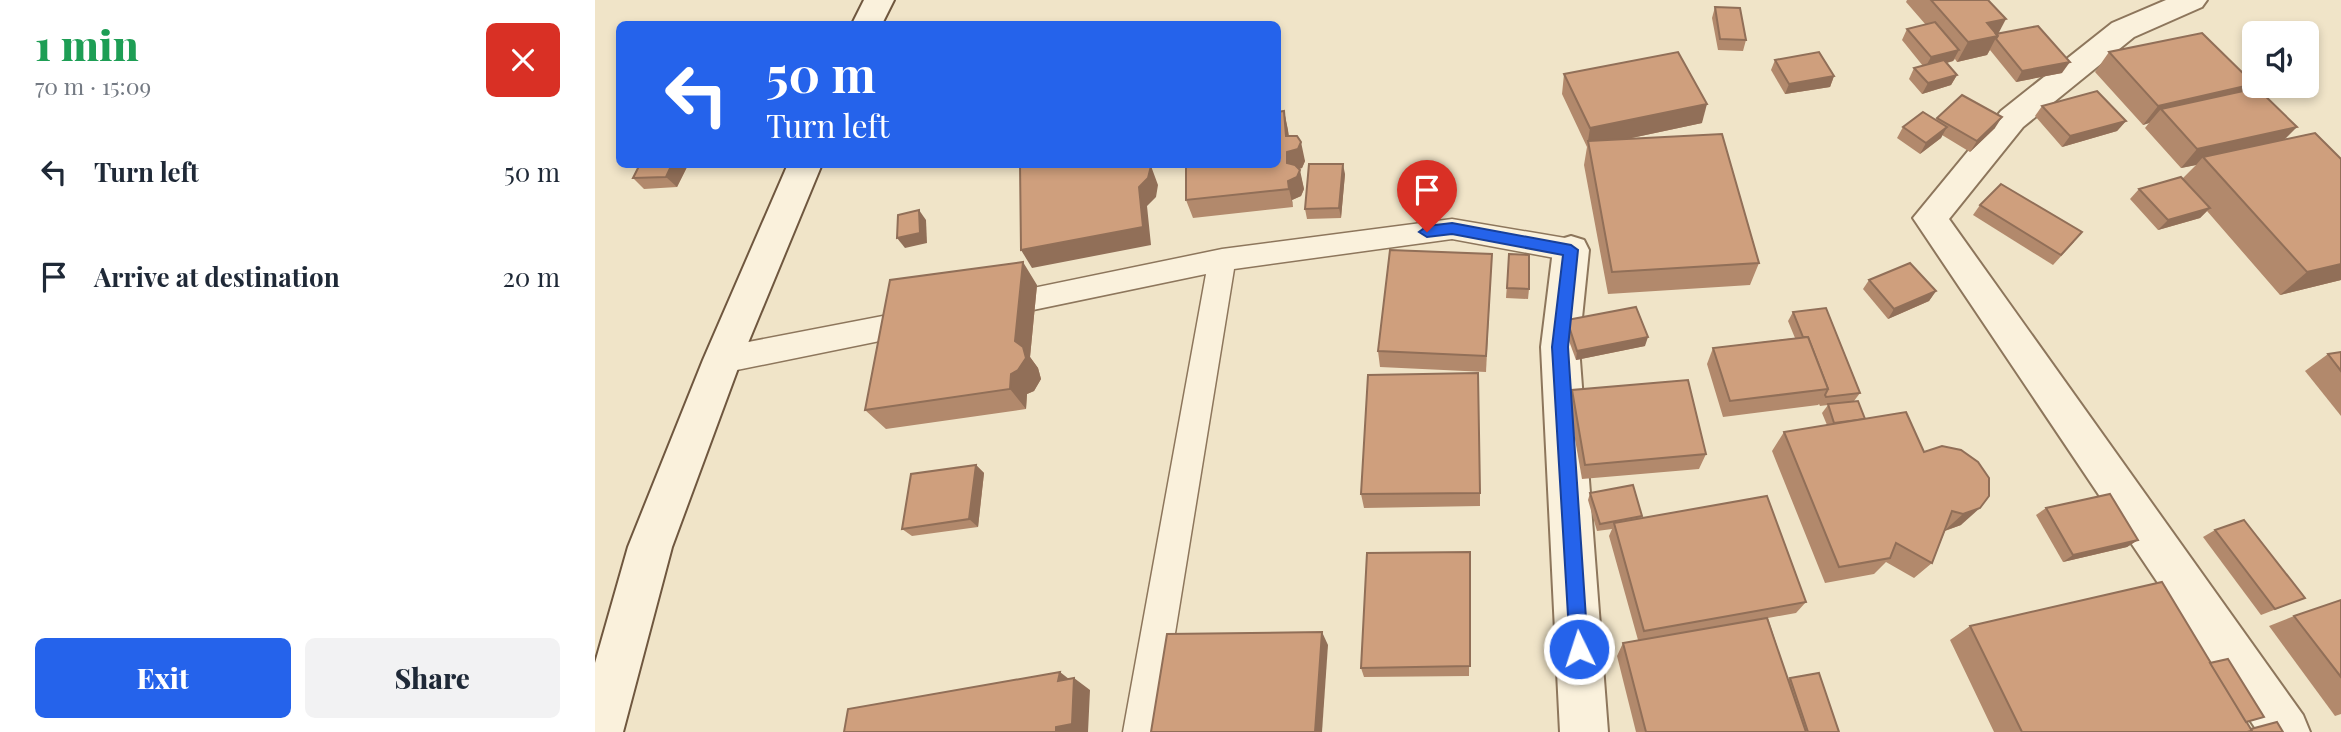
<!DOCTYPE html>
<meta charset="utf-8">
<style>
body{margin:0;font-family:"Playfair Display",serif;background:#f2f2f3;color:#1f2937;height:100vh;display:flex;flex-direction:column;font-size:26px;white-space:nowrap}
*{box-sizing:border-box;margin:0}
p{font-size:23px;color:#747a83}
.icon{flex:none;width:38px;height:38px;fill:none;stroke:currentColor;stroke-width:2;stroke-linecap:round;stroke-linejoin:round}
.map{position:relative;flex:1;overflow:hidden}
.drawer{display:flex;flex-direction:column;background:#fff;width:595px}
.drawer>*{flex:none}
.guide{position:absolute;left:21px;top:21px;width:665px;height:147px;border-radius:10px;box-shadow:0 4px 10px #0003;background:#2563eb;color:#fff;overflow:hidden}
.buttons{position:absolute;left:1647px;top:21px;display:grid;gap:14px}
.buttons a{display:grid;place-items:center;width:77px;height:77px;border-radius:10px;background:#fff;box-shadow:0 4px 10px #0003;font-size:35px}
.pin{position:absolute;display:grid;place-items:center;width:60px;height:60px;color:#fff;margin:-72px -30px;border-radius:50% 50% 50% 0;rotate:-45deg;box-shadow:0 0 7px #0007}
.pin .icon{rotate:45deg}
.me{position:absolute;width:77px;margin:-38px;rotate:356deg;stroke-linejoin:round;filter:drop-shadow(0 0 5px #0008)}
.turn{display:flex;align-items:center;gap:24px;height:147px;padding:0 35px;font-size:32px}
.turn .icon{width:91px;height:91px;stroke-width:2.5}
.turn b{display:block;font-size:49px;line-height:60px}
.round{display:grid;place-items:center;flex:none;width:74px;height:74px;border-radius:10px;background:#f2f2f3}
.head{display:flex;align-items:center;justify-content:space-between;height:119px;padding:0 35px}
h1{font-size:42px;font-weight:800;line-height:52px;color:#1e9e55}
.primary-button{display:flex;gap:14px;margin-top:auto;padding:14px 35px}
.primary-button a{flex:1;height:80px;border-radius:10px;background:#2563eb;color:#fff;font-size:28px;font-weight:800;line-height:80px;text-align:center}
.primary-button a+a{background:#f2f2f3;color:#1f2937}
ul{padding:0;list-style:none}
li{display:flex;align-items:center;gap:21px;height:105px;padding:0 35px}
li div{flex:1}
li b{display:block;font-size:26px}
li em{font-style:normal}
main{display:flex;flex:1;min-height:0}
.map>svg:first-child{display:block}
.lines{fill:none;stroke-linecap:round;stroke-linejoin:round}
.lane-casing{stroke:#8d765c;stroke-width:3}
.street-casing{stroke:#8d765c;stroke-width:4}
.secondary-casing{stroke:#6f573f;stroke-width:4}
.lane{fill:#faf1dc;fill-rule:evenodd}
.street{fill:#faf1dc;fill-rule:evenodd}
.secondary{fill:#faf1dc;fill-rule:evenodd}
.wall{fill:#b2896c}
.shaded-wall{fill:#916f58}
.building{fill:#cf9f7d;stroke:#916f58;stroke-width:2}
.route{fill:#2563eb;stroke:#184099;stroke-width:2}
</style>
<main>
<section class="drawer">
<div class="head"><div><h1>1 min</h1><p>70 m · 15:09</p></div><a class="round" style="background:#d93025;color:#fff"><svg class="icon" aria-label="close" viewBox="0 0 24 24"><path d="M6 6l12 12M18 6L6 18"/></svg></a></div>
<ul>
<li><svg class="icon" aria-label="left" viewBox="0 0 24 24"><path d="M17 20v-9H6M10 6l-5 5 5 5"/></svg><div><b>Turn left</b></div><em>50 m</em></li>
<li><svg class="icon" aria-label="arrive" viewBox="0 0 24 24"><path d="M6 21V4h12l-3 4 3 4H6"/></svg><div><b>Arrive at destination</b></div><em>20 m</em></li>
</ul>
<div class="primary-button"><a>Exit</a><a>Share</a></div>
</section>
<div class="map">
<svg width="1746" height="732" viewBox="0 0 1746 732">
<rect width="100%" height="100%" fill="#f0e4c8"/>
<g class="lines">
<g class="lane-casing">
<g id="lane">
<path d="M857,219L976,239L986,242L990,250L986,258L976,261L857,239L639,269L564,732H528L611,274L400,318L390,314L386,306L390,298L627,249Z"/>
<path d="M324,309L334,313L338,321L334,329L324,333L127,373L117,369L112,360L117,351L127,347Z"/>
</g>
</g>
<g class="street-casing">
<g id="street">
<path d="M1571,0H1612L1607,7L1539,37L1428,127L1354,219L1708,715L1715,732H1663L1318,218L1406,111L1517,23Z"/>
<path d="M976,236L989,240L994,250L984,347L1013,732H965L946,347L958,250L963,240Z"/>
</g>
</g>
<g class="secondary-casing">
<g id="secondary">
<path d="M269,0H299L287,24H257Z"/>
<path d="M193,164H227L146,360L77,547L28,732H0V663L33,547L108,360Z"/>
</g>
</g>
<use href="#lane" class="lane"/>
<use href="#street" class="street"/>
<use href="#secondary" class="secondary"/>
</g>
<g class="wall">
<path d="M1312,0H1393L1403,34L1467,73L1421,82L1395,50L1392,55L1362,62L1360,59L1358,61L1352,63L1362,75L1356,85L1327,94L1314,79L1319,68L1328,66L1307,40L1312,29L1331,25L1311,2Z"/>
<path d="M1120,7L1151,40L1148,51L1123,50L1117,18Z"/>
<path d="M1514,52L1659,85L1654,90L1690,139L1746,280L1685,295L1612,211L1605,218L1563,230L1535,199L1544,189L1587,179L1601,165L1586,168L1550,128L1554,123L1548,125L1500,72Z"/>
<path d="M1180,60L1239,76L1235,87L1190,94L1176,70Z"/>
<path d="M969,74L1107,123L1032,139L1164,263L1155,285L1013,294L989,165L992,147L967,94Z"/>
<path d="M1447,106L1531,121L1522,131L1467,147L1440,116Z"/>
<path d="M689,111L694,136L710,161L707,168L704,169L709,189L706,196L697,200L698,207L598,218L591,200Z"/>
<path d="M1342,118L1400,128L1375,152L1347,135L1346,138L1325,154L1302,138L1308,127L1341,120Z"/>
<path d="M92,167L82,187L49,189L38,178Z"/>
<path d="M750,174L746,218L712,219L710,209Z"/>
<path d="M1385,205L1479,242L1458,265L1378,215Z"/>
<path d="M897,254L891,372L785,367L783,351Z"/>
<path d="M914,254L934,289L933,299L911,298Z"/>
<path d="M1274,280L1341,291L1334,301L1293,319L1268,289Z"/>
<path d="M442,285L435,357L443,368L446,379L439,391L432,394L431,409L291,429L270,410Z"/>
<path d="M1198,312L1265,393L1259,401L1270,419L1329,452L1383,462L1366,525L1350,531L1337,563L1319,578L1291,562L1279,574L1230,583L1177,451L1189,432L1232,425L1227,413L1233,405L1225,406L1224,404L1223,405L1128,417L1112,364L1118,348L1200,338L1193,321Z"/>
<path d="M972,320L1050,346L981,360L970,330Z"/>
<path d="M1746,352V416L1710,371L1733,354Z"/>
<path d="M977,390L1111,454L1104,469L987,479L974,405Z"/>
<path d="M381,465L389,473L383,527L317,536L307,529Z"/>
<path d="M885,493V506L769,508L766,494Z"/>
<path d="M995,493L1047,516L1046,518L1211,602L1201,613L1173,618L1193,680L1195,678L1244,732H1041L1022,656L1028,643L1043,640L1014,536L1017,529L1002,531L993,500Z"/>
<path d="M1451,508L1543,540L1532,547L1468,562L1441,515Z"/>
<path d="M1620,530L1710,598L1666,615L1608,537Z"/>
<path d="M875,552L874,676L769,677L766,668Z"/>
<path d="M1746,600V714L1740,716L1674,626L1699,616Z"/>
<path d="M1375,626L1652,723L1656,729L1688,732H1399L1355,640Z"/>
</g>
<g class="shaded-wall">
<path d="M1411,19L1392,55L1362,62L1373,42L1392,23Z"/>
<path d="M1364,50L1358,61L1330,68L1336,57Z"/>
<path d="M1475,62L1467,73L1421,82L1427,71Z"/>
<path d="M1362,75L1356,85L1327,94L1333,83Z"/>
<path d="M1239,76L1235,87L1190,94L1194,84Z"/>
<path d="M1659,84L1642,103L1566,109L1554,123L1548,125L1563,106Z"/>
<path d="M1112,104L1107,123L994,147L993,141L995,128Z"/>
<path d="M689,111L693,130L695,151L706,142L710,161L707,168L696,171L705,170L709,189L706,196L697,200L698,207L694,189Z"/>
<path d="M1407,117L1400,128L1375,152L1382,141Z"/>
<path d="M1531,121L1522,131L1467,147L1475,136Z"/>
<path d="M1352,127L1346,138L1325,154L1331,143Z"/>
<path d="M1702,127L1683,146L1608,157L1601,165L1586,168L1602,149Z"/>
<path d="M77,164H89L92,167L82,187L71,177Z"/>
<path d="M748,164L750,174L746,218L744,208Z"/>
<path d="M556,166L563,185L561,197L552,206L556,245L437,268L426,250L544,187Z"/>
<path d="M1615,208L1605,218L1563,230L1573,220Z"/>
<path d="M324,210L331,220L332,243L310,248L302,238Z"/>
<path d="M428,262L442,285L435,357L443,368L446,379L439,391L432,394L431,409L415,389Z"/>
<path d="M1746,264V280L1685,295L1712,272Z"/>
<path d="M1341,291L1334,301L1293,319L1299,309Z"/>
<path d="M1053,337L1050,346L981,360L982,351Z"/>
<path d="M381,465L389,473L383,527L374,519Z"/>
<path d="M1385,508L1366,525L1349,531L1368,514Z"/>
<path d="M1543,540L1532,547L1468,562L1478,555Z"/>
<path d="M727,632L733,645L727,732H720Z"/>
<path d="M465,672L479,683V678L495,690L493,732H461L463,681Z"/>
</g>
<g class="building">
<path d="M1336,0H1393L1411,19L1392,23L1403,36L1373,42Z"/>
<path d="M1120,7L1145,8L1151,40L1125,39Z"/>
<path d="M1340,22L1364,50L1336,57L1312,29Z"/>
<path d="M1443,26L1475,62L1427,71L1401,39L1403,36L1401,34Z"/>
<path d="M1607,33L1659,84L1563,106L1514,52Z"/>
<path d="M1083,52L1112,104L995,128L969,74Z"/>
<path d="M1224,52L1239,76L1194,84L1180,60Z"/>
<path d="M1349,60L1362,75L1333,83L1319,68Z"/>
<path d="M1662,88L1702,127L1602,149L1566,109Z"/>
<path d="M1502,91L1531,121L1475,136L1447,106Z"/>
<path d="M1367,95L1407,117L1382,141L1342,118Z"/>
<path d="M689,111L691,136H702L706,142L703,149L692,152V163L700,165L705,170L702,177L693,181L694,189L591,200V164H682V112Z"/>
<path d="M1328,112L1352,127L1331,143L1308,127Z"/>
<path d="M1720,133L1746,159V264L1712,272L1608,157Z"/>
<path d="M1127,134L1164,263L1017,272L993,141Z"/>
<path d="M45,164H77L71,177L38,178Z"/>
<path d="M425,164H555L556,166L553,178L544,187L548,227L426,250Z"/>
<path d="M714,164H748L744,208L710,209Z"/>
<path d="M1586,177L1615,208L1573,220L1544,189Z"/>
<path d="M1406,184L1487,232L1466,255L1385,205Z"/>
<path d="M324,210L325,233L302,238L303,215Z"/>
<path d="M795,250L897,254L891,356L783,351Z"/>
<path d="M914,254L934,255V289L912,288Z"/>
<path d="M428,262L420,341L428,347L431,358L423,370L416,374L415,389L270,410L295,280Z"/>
<path d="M1315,263L1341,291L1299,309L1274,280Z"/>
<path d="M1041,307L1053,337L982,351L972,320Z"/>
<path d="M1231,308L1265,393L1231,397L1230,395L1233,389L1213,337H1208L1198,312Z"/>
<path d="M1213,337L1233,389L1135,401L1118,348Z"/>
<path d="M1746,352V371L1733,354Z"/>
<path d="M883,373L885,493L766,494L773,375Z"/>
<path d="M1093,380L1111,454L990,465L977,390Z"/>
<path d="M1263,401L1270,419L1239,423L1233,404Z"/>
<path d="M1311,412L1329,452L1347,446L1366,450L1383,462L1394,478V496L1385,508L1368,514L1357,511L1337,563L1301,543L1295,558L1244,567L1189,432Z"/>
<path d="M381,465L374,519L307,529L316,474Z"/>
<path d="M1038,485L1047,516L1005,524L995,493Z"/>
<path d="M1515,494L1543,540L1478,555L1451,508Z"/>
<path d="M1172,496L1211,602L1049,631L1019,523Z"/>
<path d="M1649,520L1710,598L1680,609L1620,530Z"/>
<path d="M875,552V666L766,668L772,553Z"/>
<path d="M1567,582L1657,731L1652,732H1427L1375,626Z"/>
<path d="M1746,600V677L1699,616Z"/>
<path d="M1172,618L1211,732H1051L1028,643Z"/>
<path d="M727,632L720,732H556L572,634Z"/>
<path d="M1633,659L1669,717L1651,722L1615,663Z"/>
<path d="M465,672L463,681L479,678L477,724L461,727V732H249L253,709Z"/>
<path d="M1224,673L1244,732H1213L1195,678Z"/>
<path d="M1682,722L1688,732H1653L1657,731L1656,729Z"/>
</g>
<path class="route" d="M857,223L976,245L983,250L973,347L993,649L991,656L984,659L977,656L975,649L957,347L968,255L857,234L832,237L824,232L832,226Z"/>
</svg>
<div class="buttons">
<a><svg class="icon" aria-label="sound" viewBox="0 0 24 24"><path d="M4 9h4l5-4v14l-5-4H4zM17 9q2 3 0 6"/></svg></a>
</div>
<div class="pin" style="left:832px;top:232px;background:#d93025"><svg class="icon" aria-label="arrive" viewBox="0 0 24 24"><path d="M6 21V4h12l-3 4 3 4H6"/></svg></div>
<svg class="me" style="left:984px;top:649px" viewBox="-20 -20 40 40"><circle r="17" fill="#2563eb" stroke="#fff" stroke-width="3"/><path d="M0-11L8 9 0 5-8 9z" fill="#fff"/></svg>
<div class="guide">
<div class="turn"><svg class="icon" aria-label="left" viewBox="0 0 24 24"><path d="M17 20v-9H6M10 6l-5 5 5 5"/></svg><div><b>50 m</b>Turn left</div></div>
</div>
</div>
</main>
